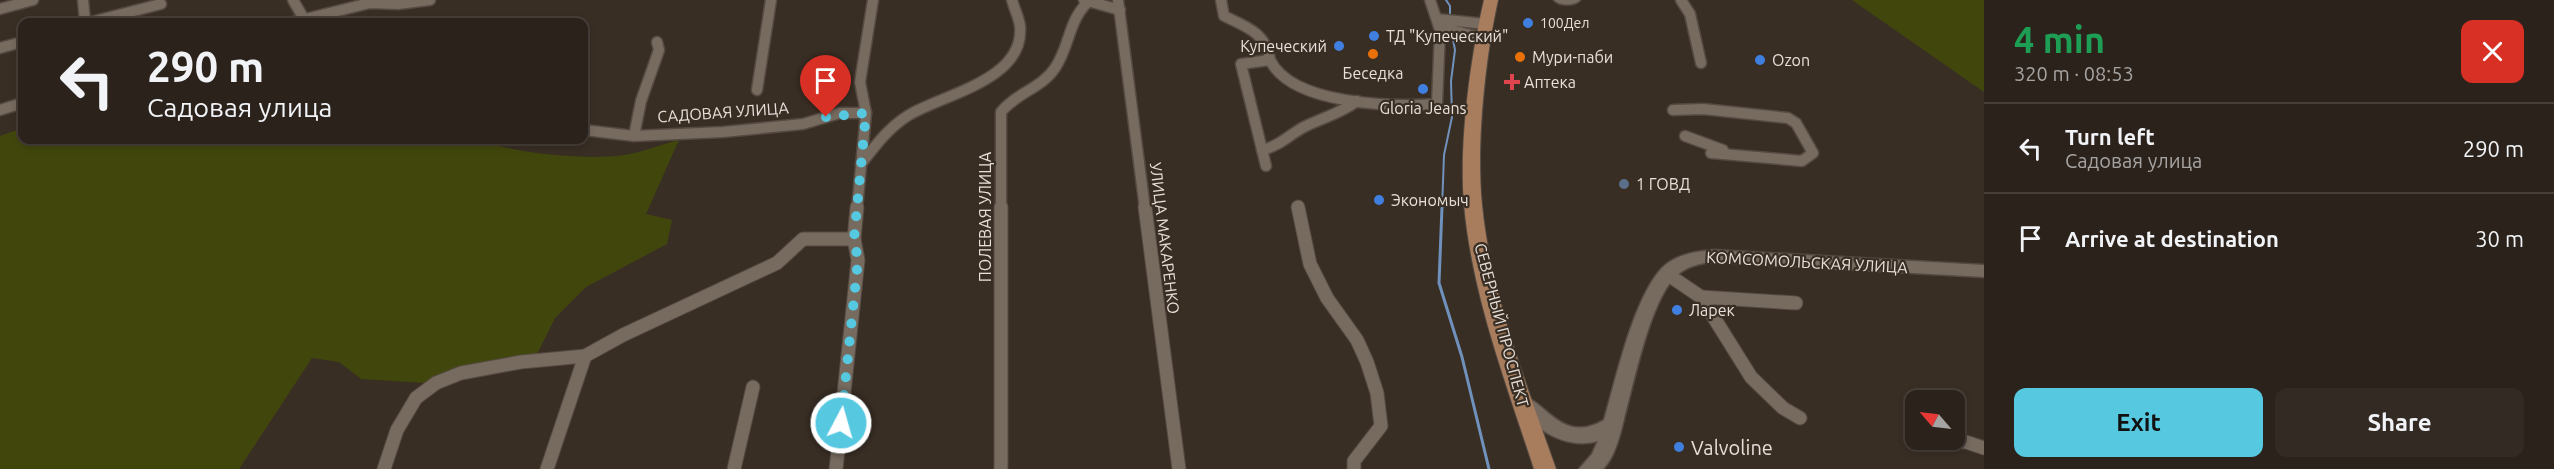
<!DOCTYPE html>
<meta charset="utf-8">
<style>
body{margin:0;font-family:Ubuntu,sans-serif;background:#332a24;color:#f1f3f6;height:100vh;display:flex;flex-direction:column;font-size:22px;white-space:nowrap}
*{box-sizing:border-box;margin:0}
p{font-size:20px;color:#a6a4a3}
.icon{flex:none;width:33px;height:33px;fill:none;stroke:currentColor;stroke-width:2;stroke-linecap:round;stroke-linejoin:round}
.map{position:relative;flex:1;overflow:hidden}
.sheet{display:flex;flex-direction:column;background:#2b221b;width:570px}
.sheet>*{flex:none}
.guide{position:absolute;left:18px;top:18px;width:570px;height:126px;border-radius:12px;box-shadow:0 3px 9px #0003,0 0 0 2px #473f3a;background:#2b221b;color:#f1f3f6;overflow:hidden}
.needle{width:39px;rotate:298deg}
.tools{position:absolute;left:1905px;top:390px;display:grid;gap:12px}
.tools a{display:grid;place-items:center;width:60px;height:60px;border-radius:12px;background:#2b221b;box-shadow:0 3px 9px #0003,0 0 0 2px #473f3a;font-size:30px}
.pin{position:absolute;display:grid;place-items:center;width:51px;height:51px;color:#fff;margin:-62px -26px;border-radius:50% 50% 50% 0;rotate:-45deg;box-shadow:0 0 6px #0007}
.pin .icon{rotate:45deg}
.me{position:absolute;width:66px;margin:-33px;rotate:6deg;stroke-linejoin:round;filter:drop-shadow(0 0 4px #0008)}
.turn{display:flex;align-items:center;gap:21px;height:126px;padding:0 30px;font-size:27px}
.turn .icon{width:78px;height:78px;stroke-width:2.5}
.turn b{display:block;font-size:42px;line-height:51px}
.round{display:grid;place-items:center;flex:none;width:63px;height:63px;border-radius:12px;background:#332a24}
.headline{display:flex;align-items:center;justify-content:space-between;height:102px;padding:0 30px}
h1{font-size:36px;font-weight:700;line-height:45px;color:#1e9e55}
.button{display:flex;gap:12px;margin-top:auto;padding:12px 30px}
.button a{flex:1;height:69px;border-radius:12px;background:#56c9e1;color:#111;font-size:24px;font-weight:700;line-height:69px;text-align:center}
.button a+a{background:#332a24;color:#f1f3f6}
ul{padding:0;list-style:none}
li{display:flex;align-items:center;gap:18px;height:90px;padding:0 30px;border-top:2px solid #473f3a}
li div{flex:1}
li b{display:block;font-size:22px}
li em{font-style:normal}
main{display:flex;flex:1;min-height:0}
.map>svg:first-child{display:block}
.green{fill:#41470c}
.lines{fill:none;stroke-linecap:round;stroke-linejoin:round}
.stream-far1{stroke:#6f91bc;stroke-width:2}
.stream{stroke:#6f91bc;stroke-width:3}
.street-far1-casing{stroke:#544a42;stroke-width:13}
.street-casing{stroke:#544a42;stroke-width:15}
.secondary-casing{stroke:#544a42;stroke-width:3}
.primary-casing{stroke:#544a42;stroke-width:2}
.street-far1{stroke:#776a5f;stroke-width:10}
.street{stroke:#776a5f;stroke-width:13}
.secondary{fill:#776a5f;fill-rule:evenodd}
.primary{fill:#a87d5d;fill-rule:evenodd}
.route{stroke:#56c9e1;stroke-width:10;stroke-dasharray:0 18}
.shop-dot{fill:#3f7fe0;stroke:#392e24;stroke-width:2}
.food-dot{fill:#e8710a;stroke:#392e24;stroke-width:2}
.health-dot{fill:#e0444e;stroke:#392e24;stroke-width:2}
.service-dot{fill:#5c6f8a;stroke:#392e24;stroke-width:2}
.labels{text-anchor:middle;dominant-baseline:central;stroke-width:4.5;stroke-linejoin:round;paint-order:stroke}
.far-poi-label{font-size:14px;fill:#e7dfd9;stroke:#392e24;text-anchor:start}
.poi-label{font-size:16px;fill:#e7dfd9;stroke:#392e24;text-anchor:start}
.street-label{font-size:16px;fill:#e7dfd9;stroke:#392e24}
.near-poi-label{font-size:20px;fill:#e7dfd9;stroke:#392e24;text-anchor:start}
</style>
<main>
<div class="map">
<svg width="1984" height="469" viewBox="0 0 1984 469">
<rect width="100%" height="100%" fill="#392e24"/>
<g class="green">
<path d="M1852,0H1984V92Z"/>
<path d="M22,128V140H479C513,153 593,162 630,154C646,151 662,144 679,140L646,214L672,220L667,244L586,287L555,318L537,354L425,383L361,379L339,362L312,358L239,469H0V136Z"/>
</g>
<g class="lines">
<g class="stream-far1">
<path d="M1446,0L1450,6V19"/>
<path d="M1442,209L1444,155L1452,117L1451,81L1455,50L1452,34"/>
</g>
<path class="stream" d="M1442,207L1439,283L1462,357L1489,469"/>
<g class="street-far1-casing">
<g id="street-far1">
<path d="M83,0L85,22"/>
<path d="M293,0L304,19"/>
<path d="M1084,0L1120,10"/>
<path d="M1118,0L1145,209"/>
<path d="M1221,0L1224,16C1247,27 1266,33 1270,60L1241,64L1266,166"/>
<path d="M1681,0L1690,14L1701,63"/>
<path d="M0,9L33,0"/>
<path d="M1437,19L1486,24"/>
<path d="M91,22L161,4"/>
<path d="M293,22L370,3L398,4L430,0"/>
<path d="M1440,27L1483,38"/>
<path d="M0,48L22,42"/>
<path d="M1270,60C1292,105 1393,107 1437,104L1440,30L1430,0"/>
<path d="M757,90L771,0"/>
<path d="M0,110L22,103"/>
<path d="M1673,110L1703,109L1788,118L1796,123L1813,153L1802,161L1711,153"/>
<path d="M584,130L634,136L723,132L803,124L840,113H866"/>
<path d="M634,136L641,101L659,50L657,42"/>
<path d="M1685,136L1723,150"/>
<path d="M1262,150C1279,146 1288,136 1302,128C1321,118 1340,114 1357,101"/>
<path d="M861,164C875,146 889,127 909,115C944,94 1025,80 1020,26C1019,18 1014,8 1012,0"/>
<path d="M857,209L866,113L860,82L873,0"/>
<path d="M1001,209V112C1016,93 1042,88 1055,68C1070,46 1068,21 1088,2"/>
</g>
</g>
<g class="street-casing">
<g id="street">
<path d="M1001,207V469"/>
<path d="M1145,207L1179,469"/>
<path d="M1298,207L1310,264L1327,298L1357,340L1367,362L1377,393L1381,426L1354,461V469"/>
<path d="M1667,274L1701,297L1751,377L1783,408L1800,418"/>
<path d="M1701,297L1796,303"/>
<path d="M1918,440L1966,442L1984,448"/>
<path d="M384,469L397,430L416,398L436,383L461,373L521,362L585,356L623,335L777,263L803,239H854"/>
<path d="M547,469L585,356"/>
<path d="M734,469L753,387"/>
<path d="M836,469L858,260L854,239L857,207"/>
</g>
</g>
<g class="secondary-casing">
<g id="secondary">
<path d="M1554,0H1580C1575,6 1559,6 1554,0Z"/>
<path d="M1714,250L1984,265V277L1714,262C1700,263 1687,266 1676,276C1650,301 1634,382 1624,419C1620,435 1615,457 1603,469H1579L1592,454L1598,441C1566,450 1538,430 1516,408L1513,403L1516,398C1542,389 1557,448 1604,420C1616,379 1633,299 1662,268C1675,255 1696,251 1714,250Z"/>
</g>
</g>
<g class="primary-casing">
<path id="primary" d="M1484,0H1498C1485,59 1476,145 1482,205C1491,296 1526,383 1556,469H1534C1506,383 1472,295 1464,204C1459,144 1470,59 1484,0Z"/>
</g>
<use href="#street-far1" class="street-far1"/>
<use href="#street" class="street"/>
<use href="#secondary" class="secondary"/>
<use href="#primary" class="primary"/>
</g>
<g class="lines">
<path class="route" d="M826,117L866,113L854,239L858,260L841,423"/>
</g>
<g class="shop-dot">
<circle cx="1528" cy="23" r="6"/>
<circle cx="1374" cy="36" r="6"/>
<circle cx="1339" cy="46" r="6"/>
<circle cx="1760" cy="60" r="6"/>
<circle cx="1423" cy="89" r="6"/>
<circle cx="1379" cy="200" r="6"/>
<circle cx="1677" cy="310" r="6"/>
<circle cx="1679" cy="447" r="6"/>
</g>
<g class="food-dot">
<circle cx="1373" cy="54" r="6"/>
<circle cx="1520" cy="57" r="6"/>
</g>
<path class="health-dot" d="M1509 73h6v6h6v6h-6v6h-6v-6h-6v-6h6z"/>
<circle class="service-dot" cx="1624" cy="184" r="6"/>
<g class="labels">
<g class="far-poi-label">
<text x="1540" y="23">100Дел</text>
</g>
<g class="poi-label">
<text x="1386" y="36">ТД "Купеческий"</text>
<text x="1327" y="46" text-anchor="end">Купеческий</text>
<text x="1532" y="57">Мури-паби</text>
<text x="1772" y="60">Ozon</text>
<text x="1373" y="73" text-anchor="middle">Беседка</text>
<text x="1524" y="82">Аптека</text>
<text x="1423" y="108" text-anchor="middle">Gloria Jeans</text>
<text x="1636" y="184">1 ГОВД</text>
<text x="1391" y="200">Экономыч</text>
<text x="1689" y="310">Ларек</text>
</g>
<g class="street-label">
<text transform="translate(723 112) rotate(-4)">САДОВАЯ УЛИЦА</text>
<text transform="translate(985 217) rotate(-90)">ПОЛЕВАЯ УЛИЦА</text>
<text transform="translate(1165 238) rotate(83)">УЛИЦА МАКАРЕНКО</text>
<text transform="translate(1807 262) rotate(3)">КОМСОМОЛЬСКАЯ УЛИЦА</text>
<text transform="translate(1502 325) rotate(75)">СЕВЕРНЫЙ ПРОСПЕКТ</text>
</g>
<g class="near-poi-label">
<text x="1691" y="447">Valvoline</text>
</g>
</g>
</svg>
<div class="tools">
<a><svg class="needle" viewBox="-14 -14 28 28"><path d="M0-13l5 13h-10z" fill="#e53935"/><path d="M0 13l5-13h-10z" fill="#a6a4a3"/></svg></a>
</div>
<div class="pin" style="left:826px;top:117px;background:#d93025"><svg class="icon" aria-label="arrive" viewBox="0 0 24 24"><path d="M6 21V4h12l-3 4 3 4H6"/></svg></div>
<svg class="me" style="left:841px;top:423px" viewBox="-20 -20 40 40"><circle r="17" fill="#56c9e1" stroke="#fff" stroke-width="3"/><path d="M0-11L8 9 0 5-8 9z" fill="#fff"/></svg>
<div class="guide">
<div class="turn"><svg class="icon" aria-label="left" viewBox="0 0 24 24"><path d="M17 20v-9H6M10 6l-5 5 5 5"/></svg><div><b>290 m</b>Садовая улица</div></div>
</div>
</div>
<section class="sheet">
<div class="headline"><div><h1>4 min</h1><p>320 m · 08:53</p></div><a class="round" style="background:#d93025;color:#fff"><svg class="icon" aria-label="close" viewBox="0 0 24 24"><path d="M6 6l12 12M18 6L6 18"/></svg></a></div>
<ul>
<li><svg class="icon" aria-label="left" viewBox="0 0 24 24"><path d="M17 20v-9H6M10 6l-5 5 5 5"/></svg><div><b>Turn left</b><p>Садовая улица</p></div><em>290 m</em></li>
<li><svg class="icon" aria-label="arrive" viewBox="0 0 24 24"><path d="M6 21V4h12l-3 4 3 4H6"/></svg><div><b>Arrive at destination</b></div><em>30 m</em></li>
</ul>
<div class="button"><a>Exit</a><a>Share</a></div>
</section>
</main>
